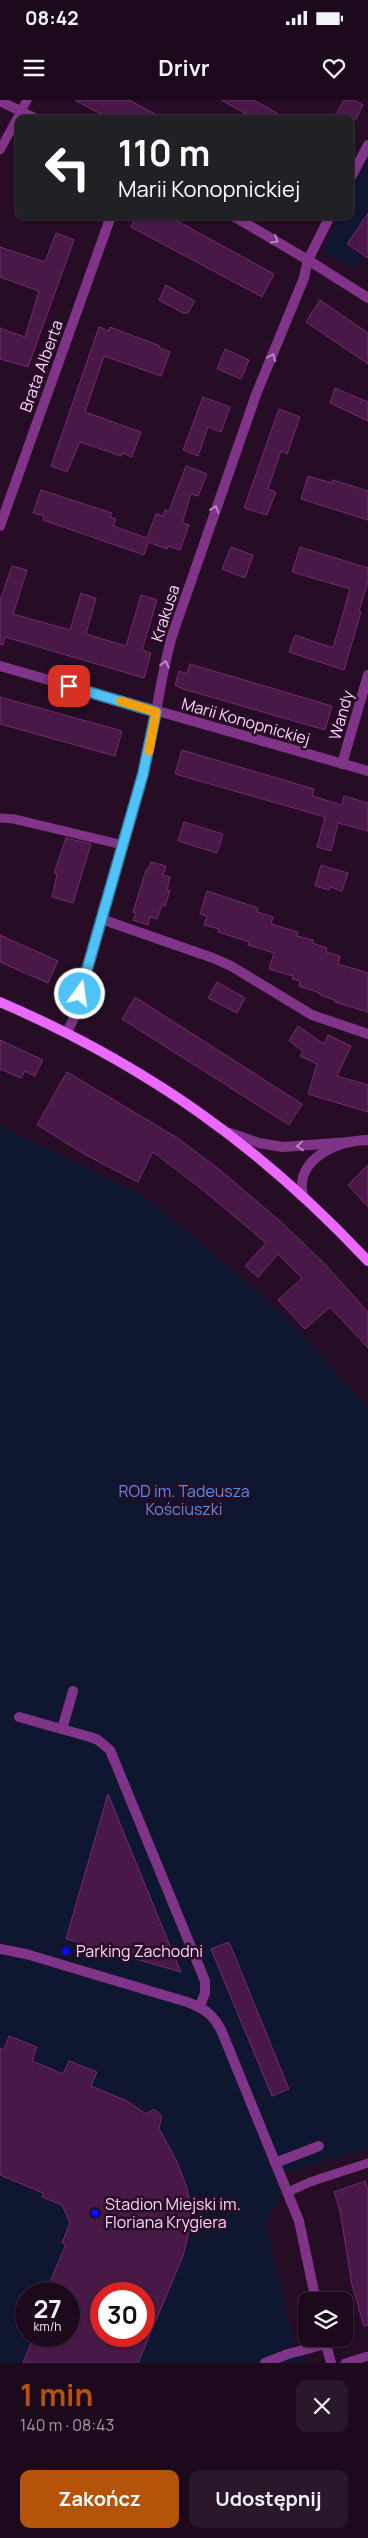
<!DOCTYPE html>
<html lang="pl">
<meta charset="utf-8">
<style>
body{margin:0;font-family:Manrope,sans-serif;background:#291829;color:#f1f3f6;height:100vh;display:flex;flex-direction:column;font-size:19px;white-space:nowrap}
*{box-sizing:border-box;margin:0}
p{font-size:16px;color:#a09aa3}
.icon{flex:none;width:28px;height:28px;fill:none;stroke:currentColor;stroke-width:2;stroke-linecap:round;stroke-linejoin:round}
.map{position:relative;height:2263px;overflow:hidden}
.side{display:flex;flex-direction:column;background:#1c0a1c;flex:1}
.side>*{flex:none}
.top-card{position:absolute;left:15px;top:15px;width:339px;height:105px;border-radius:10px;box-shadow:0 1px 4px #0004,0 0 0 1px #3a2b3b;background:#202124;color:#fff;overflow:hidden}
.fabs{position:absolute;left:298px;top:2192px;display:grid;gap:10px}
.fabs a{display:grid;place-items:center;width:55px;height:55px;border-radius:10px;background:#1c0a1c;box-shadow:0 1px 4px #0004,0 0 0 1px #3a2b3b;font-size:25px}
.speed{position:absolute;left:15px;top:2182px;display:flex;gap:10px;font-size:25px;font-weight:700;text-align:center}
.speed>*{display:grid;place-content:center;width:65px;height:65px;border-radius:50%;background:#1c0a1c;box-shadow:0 1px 4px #0004,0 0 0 1px #3a2b3b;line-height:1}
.speed small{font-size:12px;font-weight:400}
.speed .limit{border:8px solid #d22;background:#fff;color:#111}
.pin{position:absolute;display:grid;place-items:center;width:42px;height:42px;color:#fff;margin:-21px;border-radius:10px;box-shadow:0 2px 8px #0006}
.me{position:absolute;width:55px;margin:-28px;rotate:14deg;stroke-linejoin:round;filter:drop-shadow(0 0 4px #0008)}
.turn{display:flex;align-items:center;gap:18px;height:105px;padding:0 20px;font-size:22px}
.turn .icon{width:65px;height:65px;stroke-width:2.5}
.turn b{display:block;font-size:35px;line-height:42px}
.round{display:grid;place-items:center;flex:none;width:52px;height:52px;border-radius:10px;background:#291829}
.headline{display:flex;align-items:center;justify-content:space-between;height:85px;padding:0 20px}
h1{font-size:30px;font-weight:700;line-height:38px;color:#b45309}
.primary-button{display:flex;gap:10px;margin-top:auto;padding:10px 20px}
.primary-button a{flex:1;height:58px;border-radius:10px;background:#b45309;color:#fff;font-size:20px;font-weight:700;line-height:58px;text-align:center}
.primary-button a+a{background:#291829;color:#f1f3f6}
.status{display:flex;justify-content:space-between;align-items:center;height:35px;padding:0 25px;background:#1c0a1c;direction:ltr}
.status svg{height:14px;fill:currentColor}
header{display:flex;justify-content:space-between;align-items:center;height:65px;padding:0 20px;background:#1c0a1c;font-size:22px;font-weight:700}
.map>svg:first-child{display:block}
.green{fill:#0f1630;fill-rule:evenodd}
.building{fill:#481846;stroke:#762872;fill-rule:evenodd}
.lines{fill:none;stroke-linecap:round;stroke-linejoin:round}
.lane{stroke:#7f3488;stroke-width:9}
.street{stroke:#7f3488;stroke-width:10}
.secondary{stroke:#ec69ff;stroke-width:10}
.oneway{stroke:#be83c4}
.route-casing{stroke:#337fa1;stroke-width:12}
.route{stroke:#4fc3f7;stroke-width:9}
.slow{stroke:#f59e0b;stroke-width:9}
.poi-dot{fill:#000cfd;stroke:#260d25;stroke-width:2}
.labels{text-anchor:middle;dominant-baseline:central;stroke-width:5;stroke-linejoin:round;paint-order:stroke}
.street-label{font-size:16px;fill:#fdd2ff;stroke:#260d25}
.park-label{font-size:16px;fill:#548fe8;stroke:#260d25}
.poi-label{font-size:16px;fill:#fdd2ff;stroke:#260d25;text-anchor:start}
</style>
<div class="status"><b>08:42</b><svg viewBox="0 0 49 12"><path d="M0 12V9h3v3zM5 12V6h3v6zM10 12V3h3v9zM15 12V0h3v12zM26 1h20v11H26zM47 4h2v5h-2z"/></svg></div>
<header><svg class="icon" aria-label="menu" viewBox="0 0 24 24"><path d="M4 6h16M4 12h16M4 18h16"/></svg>Drivr<svg class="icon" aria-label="heart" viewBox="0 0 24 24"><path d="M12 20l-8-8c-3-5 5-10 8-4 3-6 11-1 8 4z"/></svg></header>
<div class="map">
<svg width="368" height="2263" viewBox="0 0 368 2263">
<rect width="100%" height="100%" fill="#260d25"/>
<g class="green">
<path d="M368,59V127L361,123L346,144L363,157L354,169L324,151L338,116H350V94Z"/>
<path d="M0,1026L144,1096L238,1173V1175L285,1216L368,1307V2049L277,2076L282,2095L266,2121L298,2259L302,2258L304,2263H0ZM26,2194H69V2236H26ZM101,2194H144V2236H101Z"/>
</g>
<g class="building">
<path d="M75,0H129L164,19H110Z"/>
<path d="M221,0H254L287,19H255Z"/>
<path d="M344,0H354L363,5L356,19H333Z"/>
<path d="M368,113V158L347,144Z"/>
<path d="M137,116H168L274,174L262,197L131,127Z"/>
<path d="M56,133L74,140L28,267L0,259V228L25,237L39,191L0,177V147L45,162Z"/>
<path d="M166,185L195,201L188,213H183L159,200Z"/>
<path d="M320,200L368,233V264L306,222Z"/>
<path d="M99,227L109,231L110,227L160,246L159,248L170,252L161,276L104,256L85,312L141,332L132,357L122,353L121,356L80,342L67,372L51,366Z"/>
<path d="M225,249L249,260L241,279L217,269Z"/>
<path d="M335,288L368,302V321L330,303Z"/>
<path d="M203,297L230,307L221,332L208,327L198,356L183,350Z"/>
<path d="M279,309L300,317L287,354L281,351L268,389L276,392L267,415L244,408Z"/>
<path d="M186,366L207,374L198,396L191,394L182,423L189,425L180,450L168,446L167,449L148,442L144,455L43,420L44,416L33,413L41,390L112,413L110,417L116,419L113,426L147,438L156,414L163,416L165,410L169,411Z"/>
<path d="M308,376L332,383L333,380L368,391V420L301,399Z"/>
<path d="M231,447L253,455L245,478L222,469Z"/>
<path d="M300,447L368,468V482L359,511L361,512L344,570L289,552L295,535L333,548L350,489L292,472Z"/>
<path d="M12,466L27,470L13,514L70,530L81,493L96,498L86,534L126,546L141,495L157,500L142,550L151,553L144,578L5,537L3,545L0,544V501Z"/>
<path d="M190,564L332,606L325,630L183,589L175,585L179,571L187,574Z"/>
<path d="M0,597L122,631L115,656L0,624Z"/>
<path d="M182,650L314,689L312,696L342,705L344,696L368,703V731L338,723L331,751L317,747L325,717L175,674Z"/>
<path d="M184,722L223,734L217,753L178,741Z"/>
<path d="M66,738L91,744L73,803L52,797L57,774L54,773Z"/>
<path d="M151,762L166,766L163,775L170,777L167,790L170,791L165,806L162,805L157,819L150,817L148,825L133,820L136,813L133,812L146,770H148Z"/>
<path d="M321,765L348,773L342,791L330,787L329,790L315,786Z"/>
<path d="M207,791L258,808L257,812L273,817L271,824L298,832L297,836L313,840L312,843L327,848L326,852L340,856L338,864L368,873V912L334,902L335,900L320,895V893L299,886L300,881L292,879L293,876L269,869L274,853L248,845L249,842L218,832L219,829L204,825L207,816L200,814Z"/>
<path d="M0,835L58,861L48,883L0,862Z"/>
<path d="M217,882L245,898L237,913L208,898Z"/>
<path d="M135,897L302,1004L289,1025L122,919Z"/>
<path d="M298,926L324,944L328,935L351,946L337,976L368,985V1012L308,994L317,964L300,956L303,951L289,941Z"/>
<path d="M0,940L43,960L35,976L25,971L21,978L0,969Z"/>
<path d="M67,972L176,1037L220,1070L281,1122L324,1163L368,1212V1248L330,1207L305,1229L278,1200L302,1178L278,1154L258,1177L245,1166L266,1143L203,1090L153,1052L138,1082L86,1055L37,1025Z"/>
<path d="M368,1065V1107L348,1085Z"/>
<path d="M108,1694L168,1841L181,1872L66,1839Z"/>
<path d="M229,1842L289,1989L272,1996L211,1849Z"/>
<path d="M9,1936L37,1947L32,1961L63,1974L69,1961L97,1972L91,1986L127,2001L146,2014L154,2009L162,2016L159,2028L177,2062L187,2088L190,2105L189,2131L183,2156L138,2263H23L34,2236H69V2194H45L66,2144L62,2143L70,2123L62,2105L42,2097L43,2093L0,2075V1948L4,1950ZM101,2194H144V2236H101Z"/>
<path d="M365,2081L368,2089V2225L364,2226L352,2185L340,2111L334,2092Z"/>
</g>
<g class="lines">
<g class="lane">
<path d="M0,50L27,0"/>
<path d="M0,718L14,719L123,745"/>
<path d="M288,2092L310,2082L368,2063"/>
<path d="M345,2263L368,2256"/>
</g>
<g class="street">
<path d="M0,1L36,19"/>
<path d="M350,79L368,45"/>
<path d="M233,116L308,160L368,198"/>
<path d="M0,426L111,116"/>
<path d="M0,566L368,671"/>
<path d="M342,664L368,575"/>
<path d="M101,819L213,858L231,866L312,915L368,934"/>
<path d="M67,932L73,920L143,675C155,629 159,582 172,536L257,292L304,178L308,160L330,116"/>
<path d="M230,1033L259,1043L283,1047L349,1042"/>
<path d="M303,1096C294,1059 338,1040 368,1040"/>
<path d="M19,1617L90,1637L98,1640L110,1650L205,1881V1893L200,1906"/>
<path d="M62,1629L73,1591"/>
<path d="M0,1849L26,1854L187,1902C204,1908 214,1915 222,1932L299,2121L316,2201"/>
<path d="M275,2063L319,2046"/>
<path d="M325,2240L331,2263"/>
<path d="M265,2263L288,2254L326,2244"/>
</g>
<path class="secondary" d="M0,902C146,965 259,1045 368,1161"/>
</g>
<defs><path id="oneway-chevron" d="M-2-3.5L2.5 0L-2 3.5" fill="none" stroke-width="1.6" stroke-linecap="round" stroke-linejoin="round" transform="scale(1.25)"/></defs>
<g class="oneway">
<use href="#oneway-chevron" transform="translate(275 140) rotate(30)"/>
<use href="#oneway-chevron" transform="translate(272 257) rotate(-68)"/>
<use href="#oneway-chevron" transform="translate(215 409) rotate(-71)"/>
<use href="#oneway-chevron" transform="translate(165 564) rotate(-75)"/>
<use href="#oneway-chevron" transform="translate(300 1046) rotate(175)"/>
</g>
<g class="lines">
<g class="route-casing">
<path id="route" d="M69,586L156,612L143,674L80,894"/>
</g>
<use href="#route" class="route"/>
<path class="slow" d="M121,601L156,612L149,651"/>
</g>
<g class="poi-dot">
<circle cx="66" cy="1851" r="5"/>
<circle cx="95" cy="2113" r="5"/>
</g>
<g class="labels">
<g class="street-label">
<text transform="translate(41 266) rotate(-70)">Brata Alberta</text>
<text transform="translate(165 513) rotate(-72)">Krakusa</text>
<text transform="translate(341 615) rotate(-74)">Wandy</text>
<text transform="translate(246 621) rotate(16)">Marii Konopnickiej</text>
</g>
<g class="park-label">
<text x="184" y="1391">ROD im. Tadeusza<tspan x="184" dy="18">Kościuszki</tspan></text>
</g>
<g class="poi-label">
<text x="76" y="1851">Parking Zachodni</text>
<text x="105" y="2104">Stadion Miejski im.<tspan x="105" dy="18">Floriana Krygiera</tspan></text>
</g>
</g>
</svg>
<div class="fabs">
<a><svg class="icon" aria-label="layers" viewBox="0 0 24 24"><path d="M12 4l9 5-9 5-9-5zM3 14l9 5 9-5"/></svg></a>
</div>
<div class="speed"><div>27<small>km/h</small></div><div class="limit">30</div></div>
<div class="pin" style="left:69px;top:586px;background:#d93025"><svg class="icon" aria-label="arrive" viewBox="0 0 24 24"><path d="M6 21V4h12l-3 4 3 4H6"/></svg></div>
<svg class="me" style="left:80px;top:894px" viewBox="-20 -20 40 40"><circle r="17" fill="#4fc3f7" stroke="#fff" stroke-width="3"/><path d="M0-11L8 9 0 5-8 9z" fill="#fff"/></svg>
<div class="top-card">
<div class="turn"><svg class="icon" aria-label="left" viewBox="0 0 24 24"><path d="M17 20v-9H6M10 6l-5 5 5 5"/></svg><div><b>110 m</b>Marii Konopnickiej</div></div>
</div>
</div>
<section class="side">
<div class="headline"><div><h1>1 min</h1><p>140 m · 08:43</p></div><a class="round"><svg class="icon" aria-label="close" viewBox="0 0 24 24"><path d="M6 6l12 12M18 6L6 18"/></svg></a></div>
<div class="primary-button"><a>Zakończ</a><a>Udostępnij</a></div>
</section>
